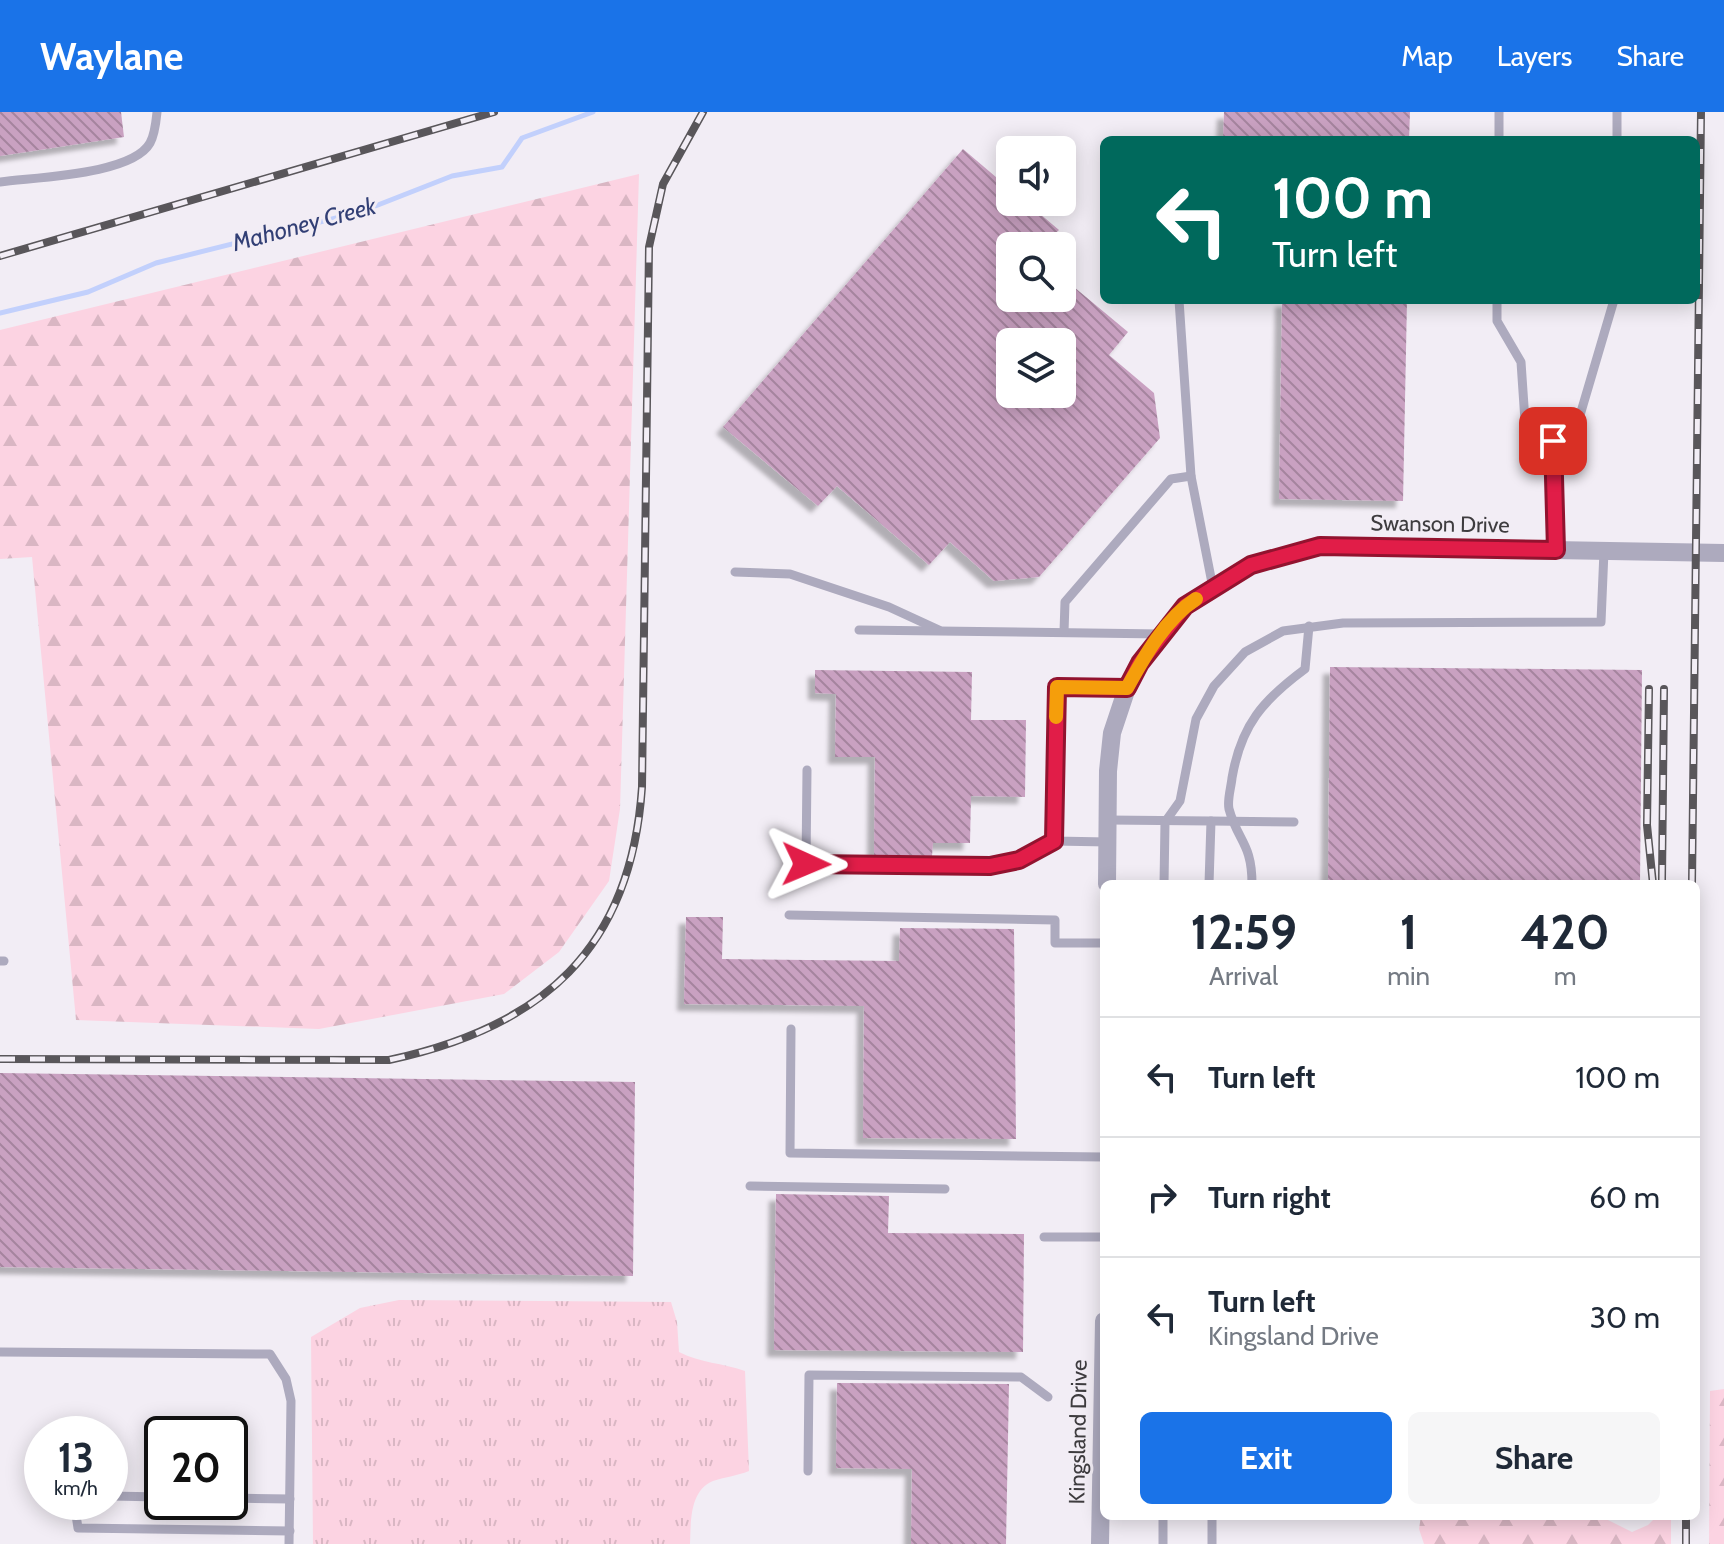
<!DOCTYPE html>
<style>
body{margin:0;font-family:Cabin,sans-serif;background:#f6f6f7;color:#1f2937;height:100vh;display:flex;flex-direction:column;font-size:30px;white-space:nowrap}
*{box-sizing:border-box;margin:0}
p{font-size:26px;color:#747a83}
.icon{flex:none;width:44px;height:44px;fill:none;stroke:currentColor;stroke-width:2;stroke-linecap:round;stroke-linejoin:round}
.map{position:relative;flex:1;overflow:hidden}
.sheet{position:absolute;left:1100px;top:768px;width:600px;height:640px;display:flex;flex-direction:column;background:#fff;border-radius:12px;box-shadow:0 4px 20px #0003}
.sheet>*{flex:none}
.banner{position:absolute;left:1100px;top:24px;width:600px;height:168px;border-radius:12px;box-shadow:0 4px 20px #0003;background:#00695c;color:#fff;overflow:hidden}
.controls{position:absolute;left:996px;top:24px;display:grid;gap:16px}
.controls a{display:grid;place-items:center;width:80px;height:80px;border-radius:12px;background:#fff;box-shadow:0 4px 20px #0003;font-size:40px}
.speed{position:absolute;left:24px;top:1304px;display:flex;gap:16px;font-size:40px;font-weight:700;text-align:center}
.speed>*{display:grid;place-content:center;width:104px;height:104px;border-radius:50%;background:#fff;box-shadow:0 4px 20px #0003;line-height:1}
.speed small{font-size:20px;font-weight:400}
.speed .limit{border:4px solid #111;border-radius:12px;background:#fff;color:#111}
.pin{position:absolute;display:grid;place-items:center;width:68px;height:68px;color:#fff;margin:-34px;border-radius:16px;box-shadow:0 4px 12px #0006}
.me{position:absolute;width:88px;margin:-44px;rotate:91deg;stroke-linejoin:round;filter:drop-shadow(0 0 6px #0008)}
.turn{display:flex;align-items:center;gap:28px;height:168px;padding:0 40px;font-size:36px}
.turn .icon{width:104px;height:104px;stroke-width:2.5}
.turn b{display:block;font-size:56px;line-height:68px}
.eta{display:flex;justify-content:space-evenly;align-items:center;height:136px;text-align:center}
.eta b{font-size:48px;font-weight:700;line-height:56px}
.action{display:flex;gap:16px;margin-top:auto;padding:16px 40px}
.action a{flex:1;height:92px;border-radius:12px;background:#1a73e8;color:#fff;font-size:32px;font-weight:700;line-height:92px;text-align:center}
.action a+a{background:#f6f6f7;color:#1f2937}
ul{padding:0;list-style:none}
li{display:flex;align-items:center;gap:24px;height:120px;padding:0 40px;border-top:2px solid #e0e1e3}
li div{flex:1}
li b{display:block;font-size:30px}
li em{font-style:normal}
header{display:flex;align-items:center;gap:48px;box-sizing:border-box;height:112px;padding:0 40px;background:#1a73e8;color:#fff}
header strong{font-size:38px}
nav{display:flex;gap:44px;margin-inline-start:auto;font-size:28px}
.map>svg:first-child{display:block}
.grass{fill:url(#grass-tufts)}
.forest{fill:url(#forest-firs)}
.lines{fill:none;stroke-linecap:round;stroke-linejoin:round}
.stream{stroke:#c2d0fc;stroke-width:5}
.building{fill:url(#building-back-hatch);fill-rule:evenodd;filter:url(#shadow)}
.lane{stroke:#adaabe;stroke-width:9}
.street{stroke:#adaabe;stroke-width:18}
.rail-casing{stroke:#59565a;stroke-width:8}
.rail{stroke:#f2edf5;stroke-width:5;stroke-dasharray:15;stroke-linecap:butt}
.route-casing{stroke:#92132f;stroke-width:20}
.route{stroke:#e11d48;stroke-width:14}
.slow{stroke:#f59e0b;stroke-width:14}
.labels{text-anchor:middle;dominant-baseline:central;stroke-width:6;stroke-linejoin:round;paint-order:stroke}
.street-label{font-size:22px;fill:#3e3c3f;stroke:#f2edf5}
.water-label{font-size:24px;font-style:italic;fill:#323f75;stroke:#f2edf5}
</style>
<header>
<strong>Waylane</strong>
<nav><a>Map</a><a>Layers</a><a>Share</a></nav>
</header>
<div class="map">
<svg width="1724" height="1432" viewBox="0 0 1724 1432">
<defs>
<pattern id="grass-tufts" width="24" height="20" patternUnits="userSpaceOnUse" patternTransform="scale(2)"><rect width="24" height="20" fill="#fcd3e2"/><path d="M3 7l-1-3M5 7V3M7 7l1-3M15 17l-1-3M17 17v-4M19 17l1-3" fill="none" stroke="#d9b6c3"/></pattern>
<pattern id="forest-firs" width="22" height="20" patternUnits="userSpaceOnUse" patternTransform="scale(2)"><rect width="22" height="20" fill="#fcd3e2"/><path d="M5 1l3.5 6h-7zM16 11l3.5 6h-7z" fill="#d9b6c3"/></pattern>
<pattern id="building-back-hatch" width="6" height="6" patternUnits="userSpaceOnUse" patternTransform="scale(2)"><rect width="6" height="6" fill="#c9a1c1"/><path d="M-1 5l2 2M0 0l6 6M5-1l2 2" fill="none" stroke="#a5849e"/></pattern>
<filter id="shadow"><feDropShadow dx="-7" dy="7" stdDeviation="2" flood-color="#0004"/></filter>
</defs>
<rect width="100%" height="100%" fill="#f2edf5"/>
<path class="grass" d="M399,1188L671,1190L677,1210L679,1240C701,1251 722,1251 745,1259L749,1359C737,1364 724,1365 713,1369C689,1379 691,1411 690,1432H313L311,1225L360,1196Z"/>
<g class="forest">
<path d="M639,62L620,697L609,769L559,840L504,882L319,917L76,908L32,445L0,447V218Z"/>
<path d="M1724,1277V1432H1709L1710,1279Z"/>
<path d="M1421,1404H1600L1632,1420L1648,1413L1657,1404H1671V1432H1424L1419,1417Z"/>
</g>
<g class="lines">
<path class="stream" d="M0,201L88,180L156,151L360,100L452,64L502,55L522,26L593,0"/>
</g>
<g class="building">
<path d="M0,0H121L124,25L0,44Z"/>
<path d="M1224,0H1410L1409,28H1223Z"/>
<path d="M963,37L1010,77V90H1026L1059,118L1042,134H1010V186H1062V165L1128,220L1109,243L1154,281L1160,326L1039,465L994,469L950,430L929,453L837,374L818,394L723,315ZM1010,230H1062V282H1010Z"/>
<path d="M1282,188H1407L1403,389L1279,387Z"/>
<path d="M1330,555L1642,558L1640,772H1328Z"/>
<path d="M815,558L972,560L971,608H1026L1025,685L971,684L970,731H933L932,744L874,743L875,645H835L836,582L815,581Z"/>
<path d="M686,805H723L722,847L899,849L900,816L1014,817L1016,1027L863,1026L864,894L684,892Z"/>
<path d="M0,961L635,970L633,1164L0,1155Z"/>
<path d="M776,1082L889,1084L888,1121L1024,1122L1023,1240L774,1238Z"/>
<path d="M837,1271L1009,1272L1006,1432H911L912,1357L836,1356Z"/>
</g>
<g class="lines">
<g class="lane">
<path d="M1617,0V28"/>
<path d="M1499,28V0"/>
<path d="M0,70C35,65 132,63 150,31C155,22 156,10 157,0"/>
<path d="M1179,188L1191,364L1213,476"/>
<path d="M1497,188V209L1521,250L1525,309L1553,329"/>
<path d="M1553,329L1578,310L1614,188"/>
<path d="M1553,329L1556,438"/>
<path d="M735,460L790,462L889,495L939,518"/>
<path d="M859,518L1162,522"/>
<path d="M1064,520L1065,490L1171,367L1191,364"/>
<path d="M807,658L806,752L990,754L1019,748L1054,729"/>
<path d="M1108,708L1211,709L1209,772"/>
<path d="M1211,709L1294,710"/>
<path d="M1108,730L1054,729L1057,575L1127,576"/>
<path d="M1164,772L1165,710L1180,689L1196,607L1214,574L1245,540L1283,519L1343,511L1601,510L1604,439"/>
<path d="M1252,772C1252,731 1238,730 1229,697C1227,688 1231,676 1232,666C1241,613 1263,588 1305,557L1309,514"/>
<path d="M789,803L1055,808V831H1104"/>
<path d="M0,849H4"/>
<path d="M791,917L790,1041L1104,1045"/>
<path d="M750,1074L945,1077"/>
<path d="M1044,1125H1104"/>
<path d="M0,1240L270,1242L286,1267L291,1289L289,1432"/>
<path d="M808,1359L809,1263L1021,1265L1048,1285"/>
<path d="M110,1384L162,1385"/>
<path d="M230,1386L290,1387"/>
<path d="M74,1390L78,1416L290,1419"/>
<path d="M1163,1432V1404"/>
<path d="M1212,1432V1404"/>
</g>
<g class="street">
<path d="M1107,772L1108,659L1112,621L1127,576L1140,551L1185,494L1251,453L1320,434L1724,441"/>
<path d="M1100,1432L1104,1209"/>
</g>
<g class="rail-casing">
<g id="rail">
<path d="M0,144L494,0"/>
<path d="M1649,577L1647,713L1653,772"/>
<path d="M1662,768L1664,577"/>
<path d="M1692,772L1701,0"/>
<path d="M0,947L389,948C542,915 631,838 642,675L649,135L663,72L703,0"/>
<path d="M1686,1432V1404"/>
</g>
</g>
<use href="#rail" class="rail"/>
</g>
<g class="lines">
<g class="route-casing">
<path id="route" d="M806,752L990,754L1019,748L1054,729L1057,575L1127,576L1140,551L1185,494L1251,453L1320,434L1556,438L1553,329"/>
</g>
<use href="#route" class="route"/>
<path class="slow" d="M1056,605L1057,575L1127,576C1144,545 1166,506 1196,487"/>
</g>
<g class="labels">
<g class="street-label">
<text transform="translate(1440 412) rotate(1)">Swanson Drive</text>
<text transform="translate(1078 1320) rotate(-89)">Kingsland Drive</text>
</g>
<g class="water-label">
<text transform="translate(304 112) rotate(-15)">Mahoney Creek</text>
</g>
</g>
</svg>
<div class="controls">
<a><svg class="icon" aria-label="sound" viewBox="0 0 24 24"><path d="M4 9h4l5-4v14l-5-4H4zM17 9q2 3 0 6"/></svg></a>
<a><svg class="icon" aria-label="search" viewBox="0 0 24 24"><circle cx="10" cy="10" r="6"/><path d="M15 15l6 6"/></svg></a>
<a><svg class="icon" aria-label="layers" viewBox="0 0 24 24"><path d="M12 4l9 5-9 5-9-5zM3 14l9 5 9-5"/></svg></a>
</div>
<div class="speed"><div>13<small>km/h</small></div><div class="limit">20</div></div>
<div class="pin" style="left:1553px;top:329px;background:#d93025"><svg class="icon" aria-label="arrive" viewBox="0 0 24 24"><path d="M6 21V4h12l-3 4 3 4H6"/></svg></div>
<svg class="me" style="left:806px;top:752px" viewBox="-20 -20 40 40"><path d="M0-17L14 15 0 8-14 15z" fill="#e11d48" stroke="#fff" stroke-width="4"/></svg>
<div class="banner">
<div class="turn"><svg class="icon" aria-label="left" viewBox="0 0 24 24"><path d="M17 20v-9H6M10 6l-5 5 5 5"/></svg><div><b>100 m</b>Turn left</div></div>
</div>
<section class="sheet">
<div class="eta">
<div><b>12:59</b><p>Arrival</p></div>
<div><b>1</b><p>min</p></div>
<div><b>420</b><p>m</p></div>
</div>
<ul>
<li><svg class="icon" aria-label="left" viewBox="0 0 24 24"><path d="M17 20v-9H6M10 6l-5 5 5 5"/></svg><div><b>Turn left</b></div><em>100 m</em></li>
<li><svg class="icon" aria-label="right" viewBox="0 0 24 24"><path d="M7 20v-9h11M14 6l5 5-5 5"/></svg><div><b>Turn right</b></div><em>60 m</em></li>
<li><svg class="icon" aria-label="left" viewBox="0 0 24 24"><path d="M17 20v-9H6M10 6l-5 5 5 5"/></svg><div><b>Turn left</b><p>Kingsland Drive</p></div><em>30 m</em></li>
</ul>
<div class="action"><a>Exit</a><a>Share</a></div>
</section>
</div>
